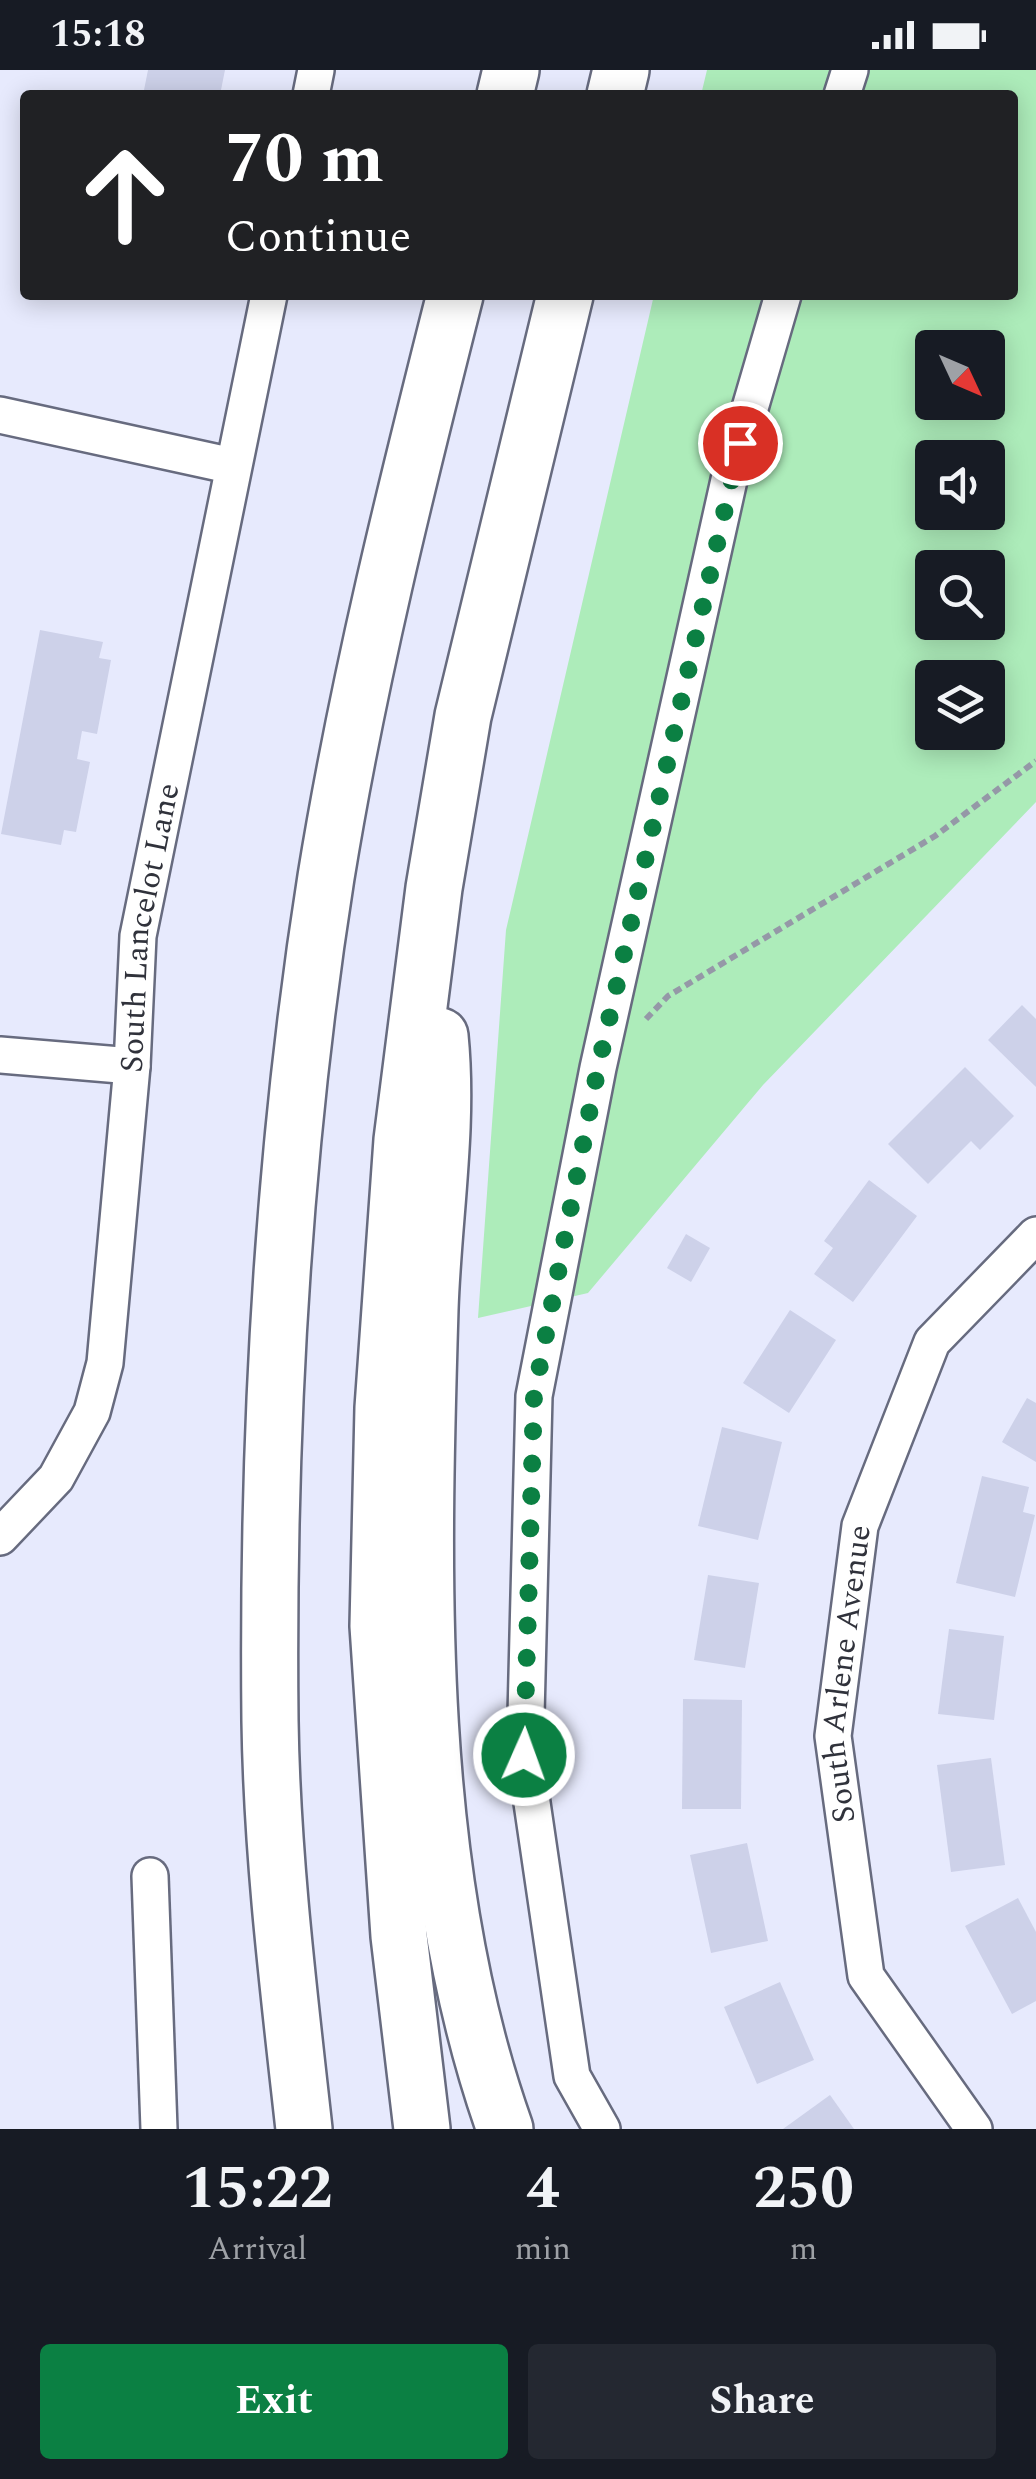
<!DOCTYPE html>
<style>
body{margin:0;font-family:Spectral,serif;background:#242831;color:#f1f3f6;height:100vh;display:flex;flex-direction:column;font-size:38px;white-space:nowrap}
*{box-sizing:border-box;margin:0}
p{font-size:32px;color:#9ea1a6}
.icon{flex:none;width:55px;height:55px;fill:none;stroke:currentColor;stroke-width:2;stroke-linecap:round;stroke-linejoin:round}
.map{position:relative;height:2059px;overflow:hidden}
.panel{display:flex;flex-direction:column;background:#171b24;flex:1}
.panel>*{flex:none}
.banner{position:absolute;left:20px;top:20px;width:998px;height:210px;border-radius:10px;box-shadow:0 5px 25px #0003;background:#202124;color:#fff;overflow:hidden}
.needle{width:65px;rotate:134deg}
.tools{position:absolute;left:915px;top:260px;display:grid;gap:20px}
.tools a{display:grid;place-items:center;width:90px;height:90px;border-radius:10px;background:#171b24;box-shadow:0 5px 25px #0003;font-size:50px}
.pin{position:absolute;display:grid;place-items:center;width:85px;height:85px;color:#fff;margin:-42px;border:5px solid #fff;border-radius:50%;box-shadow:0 2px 10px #0007}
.me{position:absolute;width:110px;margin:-55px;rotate:2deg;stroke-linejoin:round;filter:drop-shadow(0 0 8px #0008)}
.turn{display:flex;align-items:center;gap:35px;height:210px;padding:0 40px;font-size:45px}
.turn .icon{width:130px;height:130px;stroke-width:2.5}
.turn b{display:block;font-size:70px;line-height:85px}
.eta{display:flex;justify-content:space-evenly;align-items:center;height:170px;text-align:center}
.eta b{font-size:60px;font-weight:700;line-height:70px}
.button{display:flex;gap:20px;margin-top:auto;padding:20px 40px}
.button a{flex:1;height:115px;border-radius:10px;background:#0b8043;color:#fff;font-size:40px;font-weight:700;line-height:115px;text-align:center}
.button a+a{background:#242831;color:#f1f3f6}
.status{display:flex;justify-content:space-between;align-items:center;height:70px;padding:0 50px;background:#171b24;direction:ltr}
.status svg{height:28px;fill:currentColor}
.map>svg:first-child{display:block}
.green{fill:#adecba;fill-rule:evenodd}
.building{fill:#cdd1e9}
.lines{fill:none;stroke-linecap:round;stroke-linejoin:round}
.street-casing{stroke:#676b7f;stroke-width:40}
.highway-casing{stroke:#676b7f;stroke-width:60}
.path{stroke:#9598a7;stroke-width:6;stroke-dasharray:8 5;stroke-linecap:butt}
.street{stroke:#fff;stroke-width:35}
.highway{stroke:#fff;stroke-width:55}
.route{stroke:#0b8043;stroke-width:18;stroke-dasharray:0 32.4}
.labels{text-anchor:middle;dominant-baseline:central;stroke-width:10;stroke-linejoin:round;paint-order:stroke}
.street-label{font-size:32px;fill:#30323b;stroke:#f7f8fd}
</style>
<div class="status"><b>15:18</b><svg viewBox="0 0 49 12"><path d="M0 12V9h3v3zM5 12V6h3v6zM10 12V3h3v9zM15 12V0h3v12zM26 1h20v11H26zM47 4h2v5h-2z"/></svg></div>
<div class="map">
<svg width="1036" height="2059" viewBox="0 0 1036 2059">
<rect width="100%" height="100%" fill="#e7eafd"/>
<path class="green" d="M707,0H1036V732L763,1015L588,1223L478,1248L506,860L654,225H1012V25H701ZM932,278H988V332H932ZM932,388H988V442H932ZM932,498H988V552H932ZM932,608H988V662H932Z"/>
<g class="building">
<path d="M148,0H225L220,25H143Z"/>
<path d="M40,560L103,572L99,588L111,590L97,664L82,661L77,689L90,692L76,762L64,760L61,775L1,764Z"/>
<path d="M1022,935L1036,949V1017L988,970Z"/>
<path d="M965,997L1014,1046L980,1080L971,1071L928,1114L888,1074Z"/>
<path d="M869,1110L917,1146L853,1232L814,1204L833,1178L824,1171Z"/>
<path d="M686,1164L710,1178L691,1212L667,1198Z"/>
<path d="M790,1240L836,1270L789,1343L743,1313Z"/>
<path d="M1027,1328L1036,1333V1392L1002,1372Z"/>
<path d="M722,1357L782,1372L758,1470L698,1456Z"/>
<path d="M982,1406L1029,1417L1023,1442L1035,1445L1015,1527L956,1513Z"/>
<path d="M708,1505L759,1513L745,1598L694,1590Z"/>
<path d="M949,1559L1004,1566L994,1650L938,1644Z"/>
<path d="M683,1629L742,1630L741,1739H682Z"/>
<path d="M991,1688L1005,1795L951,1802L937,1695Z"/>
<path d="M747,1773L768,1871L711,1883L690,1785Z"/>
<path d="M1018,1828L1036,1862V1931L1012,1944L965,1856Z"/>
<path d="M780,1912L814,1990L757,2014L724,1937Z"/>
<path d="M830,2025L854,2059H783Z"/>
</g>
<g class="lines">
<g class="street-casing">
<g id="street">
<path d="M311,25L316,0"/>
<path d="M842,25L850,0"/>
<path d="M0,345L233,396"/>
<path d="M0,985L132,996"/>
<path id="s1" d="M0,1467L56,1408L92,1342L105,1293L132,996L138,866L269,225"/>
<path d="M150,1806L159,2059"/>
<path d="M602,2059L572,2006L525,1685L534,1326L598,998L729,410L783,225"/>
<path id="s2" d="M974,2059L866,1906L833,1666L860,1456L932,1272L1036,1165"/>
</g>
</g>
<g class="highway-casing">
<g id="highway">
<path d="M505,25L511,0"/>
<path d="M615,25L621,0"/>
<path d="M440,966C449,1057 433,1148 430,1239C422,1507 414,1805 505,2059"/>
<path d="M304,2059C289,1924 272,1787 270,1651C267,1369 282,1085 326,807C358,610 406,418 455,225"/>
<path d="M422,2059L399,1866L378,1556L383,1338L402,1070L434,818L463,646L565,225"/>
</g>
</g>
<path class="path" d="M646,949L668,926L935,766L1036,691"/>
<use href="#street" class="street"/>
<use href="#highway" class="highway"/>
</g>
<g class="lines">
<path class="route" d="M524,1685L534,1326L598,998L740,373"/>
</g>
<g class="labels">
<g class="street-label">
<text stroke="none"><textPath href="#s1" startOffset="645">South Lancelot Lane</textPath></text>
<text stroke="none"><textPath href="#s2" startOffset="492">South Arlene Avenue</textPath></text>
</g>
</g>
</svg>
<div class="tools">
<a><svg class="needle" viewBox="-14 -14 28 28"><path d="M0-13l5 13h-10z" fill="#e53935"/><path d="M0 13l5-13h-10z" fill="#9ea1a6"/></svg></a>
<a><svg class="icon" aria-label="sound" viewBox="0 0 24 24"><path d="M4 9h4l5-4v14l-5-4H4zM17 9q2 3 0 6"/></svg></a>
<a><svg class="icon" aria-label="search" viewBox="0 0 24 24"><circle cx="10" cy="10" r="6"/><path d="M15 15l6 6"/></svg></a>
<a><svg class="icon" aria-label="layers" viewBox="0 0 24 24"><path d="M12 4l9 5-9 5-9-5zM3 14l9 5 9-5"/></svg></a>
</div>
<div class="pin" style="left:740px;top:373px;background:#d93025"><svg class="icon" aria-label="arrive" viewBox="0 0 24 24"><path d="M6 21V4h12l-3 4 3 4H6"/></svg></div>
<svg class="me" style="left:524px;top:1685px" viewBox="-20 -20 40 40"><circle r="17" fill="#0b8043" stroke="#fff" stroke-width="3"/><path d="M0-11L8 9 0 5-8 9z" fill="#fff"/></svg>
<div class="banner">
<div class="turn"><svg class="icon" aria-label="ahead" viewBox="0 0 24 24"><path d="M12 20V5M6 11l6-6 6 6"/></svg><div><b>70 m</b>Continue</div></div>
</div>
</div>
<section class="panel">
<div class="eta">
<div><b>15:22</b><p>Arrival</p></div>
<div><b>4</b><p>min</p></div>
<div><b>250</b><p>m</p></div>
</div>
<div class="button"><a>Exit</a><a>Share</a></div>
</section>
